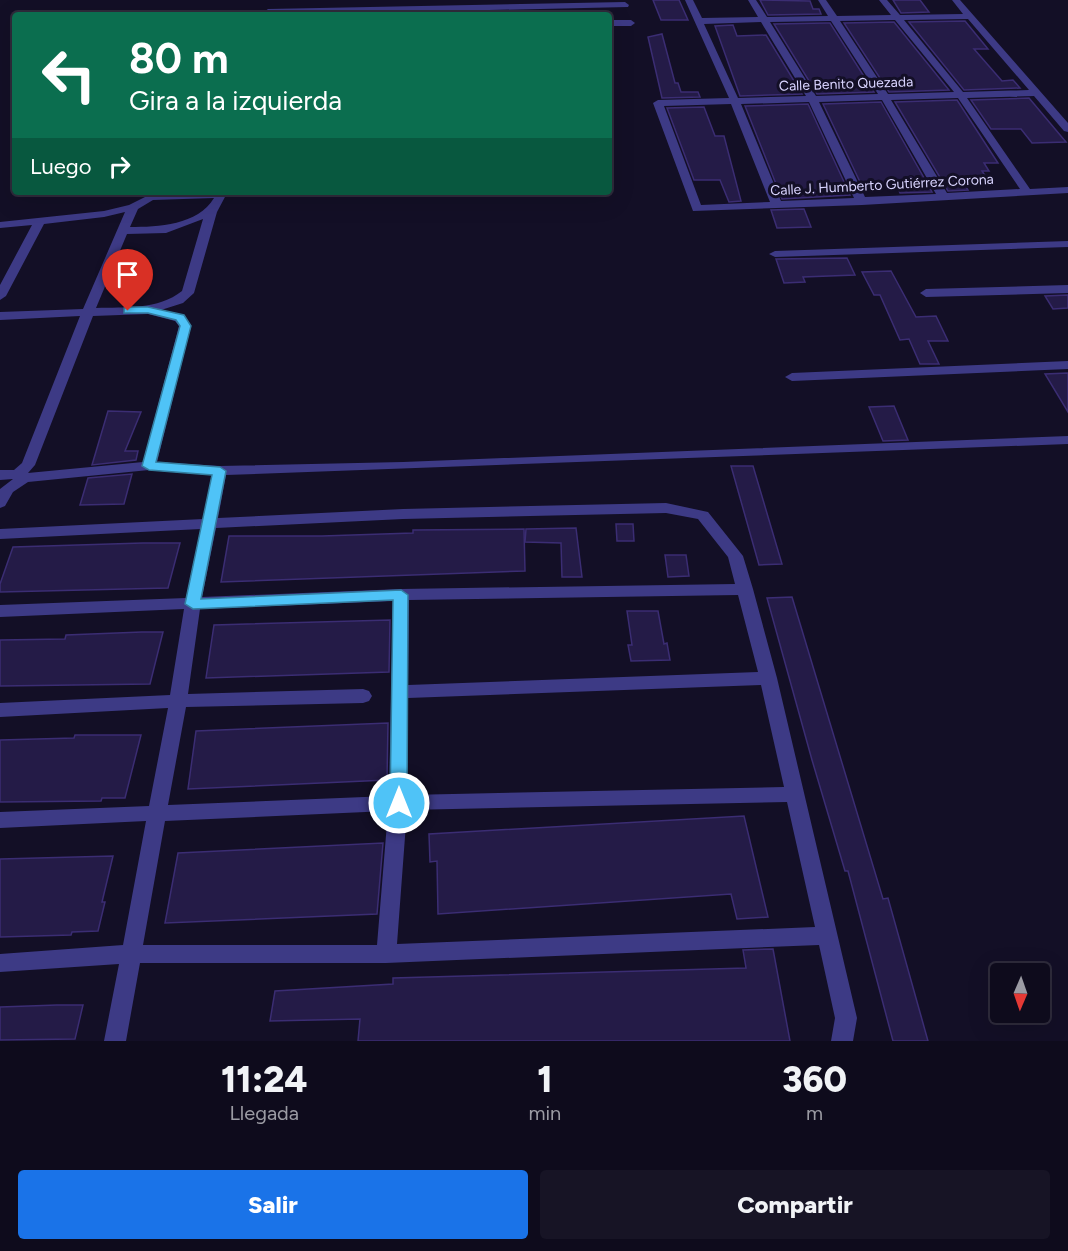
<!DOCTYPE html>
<html lang="es">
<meta charset="utf-8">
<style>
body{margin:0;font-family:Figtree,sans-serif;background:#171425;color:#f1f3f6;height:100vh;display:flex;flex-direction:column;font-size:22px;white-space:nowrap}
*{box-sizing:border-box;margin:0}
p{font-size:20px;color:#9b9ba3}
.icon{flex:none;width:33px;height:33px;fill:none;stroke:currentColor;stroke-width:2;stroke-linecap:round;stroke-linejoin:round}
.map{position:relative;height:1041px;overflow:hidden}
.drawer{display:flex;flex-direction:column;background:#0e0b1c;flex:1}
.drawer>*{flex:none}
.banner{position:absolute;left:12px;top:12px;width:600px;height:183px;border-radius:6px;box-shadow:0 6px 24px #0002,0 0 0 2px #2e2b3b;background:#0b6e4f;color:#fff;overflow:hidden}
.needle{width:39px;rotate:182deg}
.tools{position:absolute;left:990px;top:963px;display:grid;gap:12px}
.tools a{display:grid;place-items:center;width:60px;height:60px;border-radius:6px;background:#0e0b1c;box-shadow:0 6px 24px #0002,0 0 0 2px #2e2b3b;font-size:30px}
.pin{position:absolute;display:grid;place-items:center;width:51px;height:51px;color:#fff;margin:-62px -26px;border-radius:50% 50% 50% 0;rotate:-45deg;box-shadow:0 0 6px #0007}
.pin .icon{rotate:45deg}
.me{position:absolute;width:66px;margin:-33px;rotate:0deg;stroke-linejoin:round;filter:drop-shadow(0 0 4px #0008)}
.turn{display:flex;align-items:center;gap:21px;height:126px;padding:0 18px;font-size:27px}
.turn .icon{width:78px;height:78px;stroke-width:2.5}
.turn b{display:block;font-size:42px;line-height:51px}
.then{display:flex;align-items:center;height:57px;padding:0 18px;background:#0003;gap:12px;font-size:22px}
.eta{display:flex;justify-content:space-evenly;align-items:center;height:102px;text-align:center}
.eta b{font-size:36px;font-weight:800;line-height:42px}
.action{display:flex;gap:12px;margin-top:auto;padding:12px 18px}
.action a{flex:1;height:69px;border-radius:6px;background:#1a73e8;color:#fff;font-size:24px;font-weight:800;line-height:69px;text-align:center}
.action a+a{background:#171425;color:#f1f3f6}
.map>svg:first-child{display:block}
.building{fill:#241b47;stroke:#3b2d73;stroke-width:1.5}
.lines{fill:none;stroke-linecap:round;stroke-linejoin:round}
.minor{fill:#3d3a85;fill-rule:evenodd}
.route{fill:#4fc3f7;stroke:#337fa1;stroke-width:1.5}
.labels{text-anchor:middle;dominant-baseline:central;stroke-width:6;stroke-linejoin:round;paint-order:stroke}
.far-street-label{font-size:14px;fill:#d9d4ff;stroke:#130f26}
</style>
<div class="map">
<svg width="1068" height="1041" viewBox="0 0 1068 1041">
<rect width="100%" height="100%" fill="#130f26"/>
<g class="building">
<path d="M653,0H679L688,20H661Z"/>
<path d="M760,0L810,1L813,9H819L821,14L768,15Z"/>
<path d="M893,0H920L929,12L901,13Z"/>
<path d="M965,21L988,49H974L1002,81L1013,80L1020,88L964,90L909,22Z"/>
<path d="M894,22L949,90L889,92L844,23Z"/>
<path d="M826,23H830L874,92L817,94L774,24Z"/>
<path d="M733,25L737,36L766,35L802,94L740,96L715,26Z"/>
<path d="M662,34L675,83H678L681,92H698L700,97L662,98L648,37Z"/>
<path d="M1029,98L1066,142L1032,143L1021,129H991L971,100Z"/>
<path d="M957,100L998,163H984L989,171H982L988,180H962L968,190L948,191L895,102Z"/>
<path d="M881,102L932,192L900,193L896,184H861L823,104Z"/>
<path d="M808,104L845,184L850,195L782,199L745,106Z"/>
<path d="M704,107L715,136H724L741,201L729,202L720,180H694L667,108Z"/>
<path d="M804,209L811,227L777,228L771,210Z"/>
<path d="M847,258L855,275L803,277L805,282L784,283L776,259Z"/>
<path d="M891,271L916,317L936,316L948,341H928L939,364H920L909,339L900,340L880,295H874L862,272Z"/>
<path d="M1068,295V308L1053,309L1045,296Z"/>
<path d="M1068,373V412L1045,374Z"/>
<path d="M894,406L908,440L883,441L869,407Z"/>
<path d="M108,411L141,412L125,451H138L136,460L92,465Z"/>
<path d="M731,466H753L782,564L759,565Z"/>
<path d="M132,474L124,504L80,505L88,478Z"/>
<path d="M616,524H633L634,541H617Z"/>
<path d="M576,528L582,577H562L561,543L525,542L526,529Z"/>
<path d="M524,529L525,571L221,582L229,536H322L413,533V530Z"/>
<path d="M143,543H180L168,588L0,592V584L13,547Z"/>
<path d="M665,555H686L689,576L668,577Z"/>
<path d="M792,597L883,899L888,898L928,1041H893L848,871H845L812,760L767,598Z"/>
<path d="M627,611H658L664,644L667,643L670,660L631,661L628,645H632Z"/>
<path d="M390,620L389,672L206,678L214,625Z"/>
<path d="M142,632H163L150,684L0,686V640L65,639L66,635Z"/>
<path d="M388,723L387,780L188,789L196,731Z"/>
<path d="M75,735H141L125,798H102L101,801L0,802V740L74,738Z"/>
<path d="M744,816L768,917L737,919L731,894L438,914L437,861L430,862L429,834Z"/>
<path d="M383,843L377,914L165,923L178,853Z"/>
<path d="M113,856L102,902H105L98,931L72,932L71,935L0,937V859Z"/>
<path d="M773,949L790,1041H358L360,1019L270,1021L275,991L393,984V978L746,968L743,950Z"/>
<path d="M57,1005H83L75,1039L0,1040V1007Z"/>
</g>
<g class="lines">
<g class="minor">
<path d="M685,0H693L702,18L758,17L748,0H756L767,17L828,16L818,0H826L837,16L891,15L879,0H887L900,15L963,14L952,0H960L1068,123V132L1064,131L1034,96L967,98L1030,189L1068,187V193L862,205L693,211L653,103L658,100L729,98ZM968,19L1029,90L963,92L904,20ZM895,20L954,92L888,94L840,21ZM831,21L878,94L816,96L770,22ZM761,22L806,96L738,98L704,24ZM958,98L1020,189L947,193L891,100ZM882,100L936,194L865,197L819,102ZM809,102L854,198L781,201L741,104ZM731,104L770,202L701,205L664,106Z"/>
<path d="M625,2L629,5L628,7L268,15L264,12L268,9Z"/>
<path d="M609,20H631L635,23L631,26H609Z"/>
<path d="M225,193L226,195L217,212L194,293L183,303L161,310L184,315L191,326L157,462L220,466L403,462L1068,436V444L226,475L218,518L403,509L666,503L708,512L743,556L753,589L777,678L857,1018L853,1041H831L835,1018L819,945L386,963H140L126,1041H104L119,964L0,972V954L123,945L146,821L0,828V812L149,806L168,708L0,717V703L170,695L184,609L0,617V605L186,598L201,529L0,539V529L203,519L212,475L149,470L28,482L13,492L5,506L0,508V489L13,479L0,480V470H14L22,463L80,316L0,320V312L83,309L125,212L104,217L44,224L6,296L0,300V285L32,225L0,228V222L104,211L129,205L151,194ZM214,198C198,225 158,227 130,227L138,209L153,200ZM203,219L182,291C158,310 125,307 96,308L127,234L166,233ZM148,314L175,321L179,326L143,462L28,473L35,465L93,316ZM666,513L698,519L728,557L735,584L401,589L202,597L216,528L403,519ZM738,595L758,672L408,685L409,600ZM393,601L389,796L168,805L186,707L363,703L369,701L372,696L369,691L363,689L188,694L200,609ZM761,685L784,787L407,795L408,698ZM787,802L815,927L397,944L407,810ZM388,811L377,945H143L165,821Z"/>
<path d="M1068,241V247L775,257L769,254L775,251Z"/>
<path d="M1068,285V293L926,297L920,293L926,289Z"/>
<path d="M1068,361V369L792,381L785,377L792,373Z"/>
</g>
</g>
<path class="route" d="M128,307H148L184,315L191,326L156,462L220,467L226,471L201,599L401,590L408,595L407,803L405,808H393L390,803L393,600L193,609L185,604L212,475L149,470L142,466L180,326L176,320L148,313H124V308Z"/>
<g class="labels">
<g class="far-street-label">
<text transform="translate(846 84) rotate(-2)">Calle Benito Quezada</text>
<text transform="translate(882 185) rotate(-3)">Calle J. Humberto Gutiérrez Corona</text>
</g>
</g>
</svg>
<div class="tools">
<a><svg class="needle" viewBox="-14 -14 28 28"><path d="M0-13l5 13h-10z" fill="#e53935"/><path d="M0 13l5-13h-10z" fill="#9b9ba3"/></svg></a>
</div>
<div class="pin" style="left:128px;top:311px;background:#d93025"><svg class="icon" aria-label="arrive" viewBox="0 0 24 24"><path d="M6 21V4h12l-3 4 3 4H6"/></svg></div>
<svg class="me" style="left:399px;top:803px" viewBox="-20 -20 40 40"><circle r="17" fill="#4fc3f7" stroke="#fff" stroke-width="3"/><path d="M0-11L8 9 0 5-8 9z" fill="#fff"/></svg>
<div class="banner">
<div class="turn"><svg class="icon" aria-label="left" viewBox="0 0 24 24"><path d="M17 20v-9H6M10 6l-5 5 5 5"/></svg><div><b>80 m</b>Gira a la izquierda</div></div>
<div class="then">Luego<svg class="icon" aria-label="right" viewBox="0 0 24 24"><path d="M7 20v-9h11M14 6l5 5-5 5"/></svg></div>
</div>
</div>
<section class="drawer">
<div class="eta">
<div><b>11:24</b><p>Llegada</p></div>
<div><b>1</b><p>min</p></div>
<div><b>360</b><p>m</p></div>
</div>
<div class="action"><a>Salir</a><a>Compartir</a></div>
</section>
